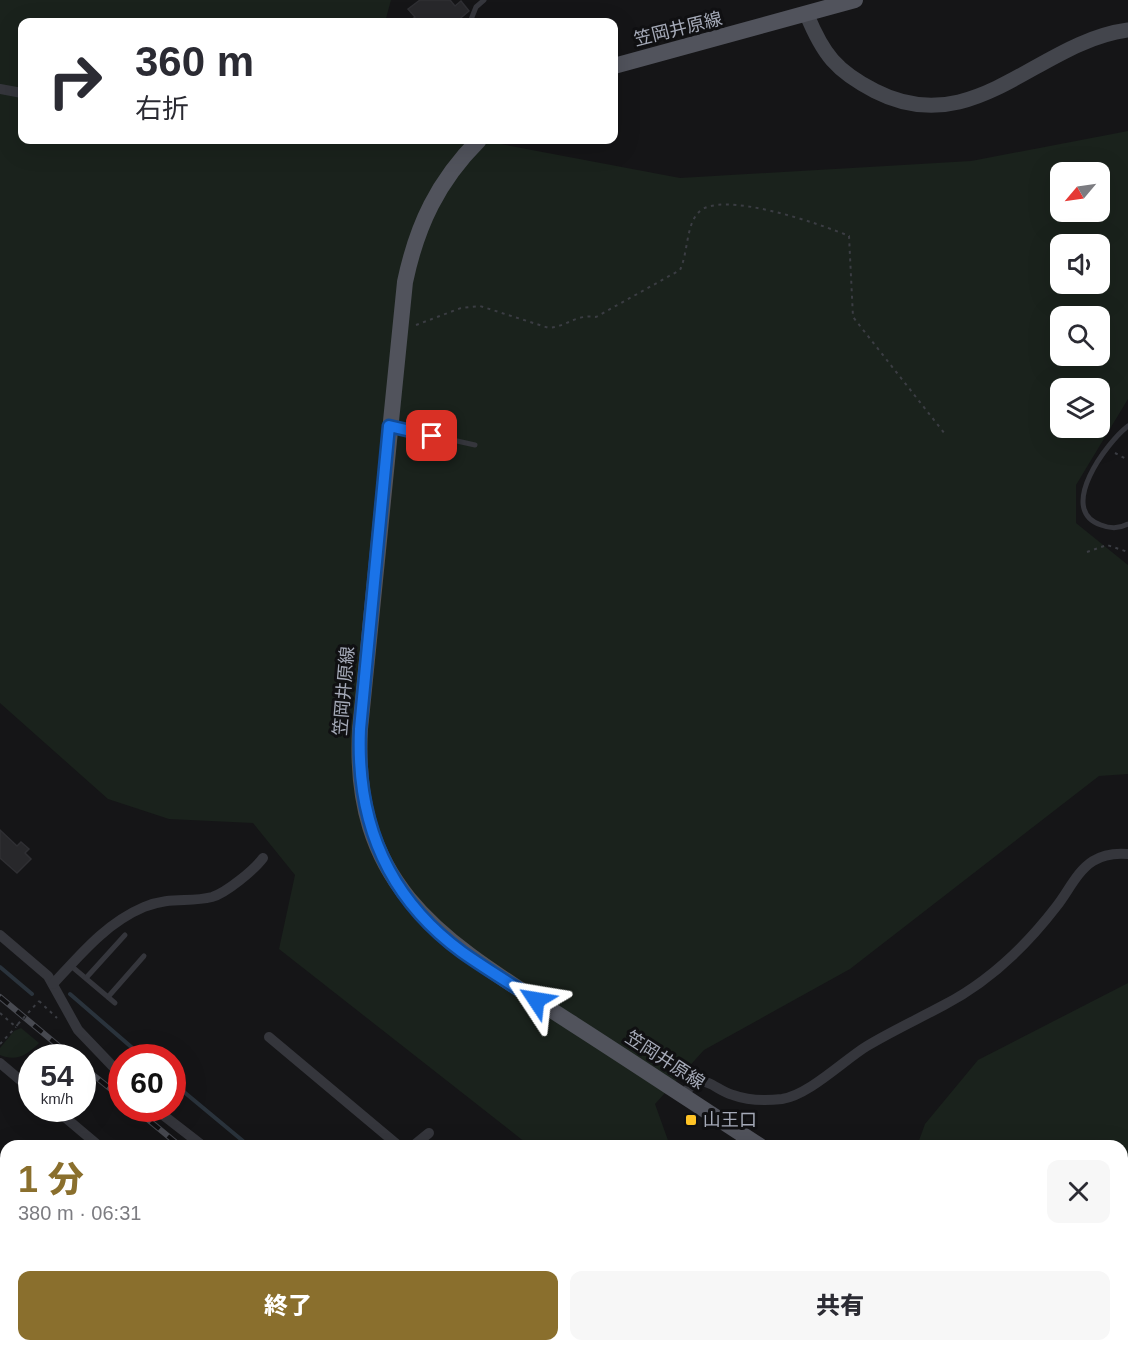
<!DOCTYPE html>
<html lang="ja">
<meta charset="utf-8">
<style>
body{margin:0;font-family:Arial,"Noto Sans JP",sans-serif;background:#f7f7f7;color:#2b2b33;height:100vh;display:flex;flex-direction:column;font-size:22px;white-space:nowrap}
*{box-sizing:border-box;margin:0}
p{font-size:20px;color:#7c7c81}
.icon{flex:none;width:33px;height:33px;fill:none;stroke:currentColor;stroke-width:2;stroke-linecap:round;stroke-linejoin:round}
.map{position:relative;flex:1;overflow:hidden}
.panel{position:absolute;left:0px;top:1140px;width:1128px;height:212px;display:flex;flex-direction:column;background:#fff;border-radius:18px 18px 0 0;box-shadow:0 6px 24px #0002}
.panel>*{flex:none}
.top-card{position:absolute;left:18px;top:18px;width:600px;height:126px;border-radius:12px;box-shadow:0 6px 24px #0002;background:#fff;color:#2b2b33;overflow:hidden}
.needle{width:39px;rotate:241deg}
.fabs{position:absolute;left:1050px;top:162px;display:grid;gap:12px}
.fabs a{display:grid;place-items:center;width:60px;height:60px;border-radius:12px;background:#fff;box-shadow:0 6px 24px #0002;font-size:30px}
.speed{position:absolute;left:18px;top:1044px;display:flex;gap:12px;font-size:30px;font-weight:700;text-align:center}
.speed>*{display:grid;place-content:center;width:78px;height:78px;border-radius:50%;background:#fff;box-shadow:0 6px 24px #0002;line-height:1}
.speed small{font-size:15px;font-weight:400}
.speed .limit{border:9px solid #d22;background:#fff;color:#111}
.pin{position:absolute;display:grid;place-items:center;width:51px;height:51px;color:#fff;margin:-26px;border-radius:12px;box-shadow:0 3px 9px #0006}
.me{position:absolute;width:66px;margin:-33px;rotate:303deg;stroke-linejoin:round;filter:drop-shadow(0 0 4px #0008)}
.turn{display:flex;align-items:center;gap:21px;height:126px;padding:0 18px;font-size:27px}
.turn .icon{width:78px;height:78px;stroke-width:2.5}
.turn b{display:block;font-size:42px;line-height:51px}
.round{display:grid;place-items:center;flex:none;width:63px;height:63px;border-radius:12px;background:#f7f7f7}
.head{display:flex;align-items:center;justify-content:space-between;height:102px;padding:0 18px}
h1{font-size:36px;font-weight:800;line-height:45px;color:#8a6f2d}
.button{display:flex;gap:12px;margin-top:auto;padding:12px 18px}
.button a{flex:1;height:69px;border-radius:12px;background:#8a6f2d;color:#fff;font-size:24px;font-weight:800;line-height:69px;text-align:center}
.button a+a{background:#f7f7f7;color:#2b2b33}
.map>svg:first-child{display:block}
.green{fill:#1a221c;fill-rule:evenodd}
.lines{fill:none;stroke-linecap:round;stroke-linejoin:round}
.stream{stroke:#2a333c;stroke-width:4}
.building{fill:#28282b;stroke:#2f2f33;stroke-width:1.5}
.path{stroke:#3b3d43;stroke-width:2;stroke-dasharray:3 4.5;stroke-linecap:butt}
.lane{stroke:#35363c;stroke-width:5}
.street{stroke:#35363c;stroke-width:10}
.secondary{stroke:#43454c;stroke-width:15}
.primary{stroke:#51535c;stroke-width:16}
.rail-casing{stroke:#484a51;stroke-width:6}
.rail{stroke:#101012;stroke-width:4;stroke-dasharray:11;stroke-linecap:butt}
.path-bridge{stroke:#3b3d43;stroke-width:2;stroke-dasharray:3 4.5;stroke-linecap:butt}
.route-casing{stroke:#114b97;stroke-width:15}
.route{stroke:#1a73e8;stroke-width:10}
.poi-dot{fill:#ffc325;stroke:#101012;stroke-width:2}
.labels{text-anchor:middle;dominant-baseline:central;stroke-width:6;stroke-linejoin:round;paint-order:stroke}
.street-label{font-size:18px;fill:#a5aab8;stroke:#101012}
.poi-label{font-size:18px;fill:#a5aab8;stroke:#101012;text-anchor:start}
</style>
<div class="map">
<svg width="1128" height="1351" viewBox="0 0 1128 1351">
<rect width="100%" height="100%" fill="#151517"/>
<g class="green">
<path d="M0,0H391L385,22H22V140H479L680,178L971,161L1128,131V399L1076,485V523L1128,565V774L1099,776L850,969L704,1050L655,1104L670,1146H530L279,949L295,875L253,823L169,819L108,799L0,703ZM1060,172H1100V212H1060ZM1060,244H1100V284H1060ZM1060,316H1100V356H1060ZM1060,388H1100V428H1060Z"/>
<path d="M1128,983V1351L908,1349L907,1346H1122V1146H917L925,1124L978,1060Z"/>
<path d="M21,1028L39,1043C27,1055 16,1062 0,1055V1048L14,1031Z"/>
<path d="M28,1346H112L108,1351H35Z"/>
</g>
<g class="lines">
<g class="stream">
<path d="M0,967L32,994"/>
<path d="M70,994L144,1058"/>
<path d="M172,1082L249,1146"/>
<path d="M251,1351L256,1346"/>
</g>
</g>
<g class="building">
<path d="M420,0H450L455,6L461,1L469,11L456,22H408L415,17L408,9Z"/>
<path d="M0,830L17,846L21,842L29,849L25,853L31,859L17,873L0,858Z"/>
</g>
<g class="lines">
<g class="path">
<path d="M416,325L461,308L480,306L549,328C568,326 576,314 596,317L680,270C688,253 686,226 698,213C719,188 823,225 849,236L853,317L945,434"/>
<path d="M1115,453L1128,460"/>
<path d="M1087,552L1107,545L1128,552"/>
<path d="M39,1001L57,1018"/>
<path d="M0,1013L16,1027L18,1024"/>
<path d="M0,1044L16,1027"/>
</g>
<g class="lane">
<path d="M470,22L476,7L484,0"/>
<path d="M1128,426C1107,442 1056,510 1101,525C1111,529 1119,529 1128,524"/>
<path d="M394,427L475,445"/>
<path d="M70,965L115,1003"/>
<path d="M86,978L125,935"/>
<path d="M108,997L144,956"/>
</g>
<g class="street">
<path d="M0,89L22,93"/>
<path d="M0,935L48,976L78,1030L122,1076"/>
<path d="M53,984C80,955 106,923 144,907C171,896 188,903 212,897C226,893 254,870 263,858"/>
<path d="M269,1037L399,1146"/>
<path d="M0,1063L32,1090"/>
<path d="M683,1096C701,1067 712,1089 733,1095C749,1101 765,1101 782,1099C809,1095 844,1060 867,1046C892,1031 918,1019 944,1005C988,982 1026,946 1056,907C1068,892 1077,871 1093,861C1104,854 1116,853 1128,854"/>
<path d="M54,1108L99,1146"/>
<path d="M154,1108L203,1146"/>
<path d="M413,1146L429,1133"/>
<path d="M0,1198L6,1203"/>
<path d="M0,1337L6,1330"/>
<path d="M21,1346L27,1351"/>
<path d="M177,1346L183,1351"/>
<path d="M392,1346L399,1351"/>
<path d="M430,1346L435,1351"/>
<path d="M112,1351L117,1346"/>
<path d="M260,1351L265,1346"/>
<path d="M522,1351L526,1346"/>
<path d="M593,1351L606,1346"/>
</g>
<path class="secondary" d="M807,15C823,54 836,71 875,91C974,142 1037,42 1128,30"/>
<g class="primary">
<path d="M614,66L855,0"/>
<path d="M479,140C438,181 417,225 405,282L360,729C351,893 450,944 570,1022C634,1063 697,1105 760,1146"/>
<path d="M726,1351L745,1346"/>
</g>
<g class="rail-casing">
<g id="rail">
<path d="M0,997L73,1058"/>
<path d="M82,1066L122,1098"/>
<path d="M134,1108L180,1146"/>
<path d="M412,1346L419,1351"/>
</g>
</g>
<use href="#rail" class="rail"/>
<path class="path-bridge" d="M18,1024L39,1001"/>
</g>
<g class="lines">
<g class="route-casing">
<path id="route" d="M432,436L389,426L360,729C356,820 387,897 462,952C486,969 511,984 536,1000"/>
</g>
<use href="#route" class="route"/>
</g>
<rect class="poi-dot" x="685" y="1114" width="12" height="12" rx="3"/>
<g class="labels">
<g class="street-label">
<text transform="translate(678 29) rotate(-14)">笠岡井原線</text>
<text transform="translate(344 691) rotate(-85)">笠岡井原線</text>
<text transform="translate(665 1060) rotate(33)">笠岡井原線</text>
</g>
<g class="poi-label">
<text x="703" y="1120">山王口</text>
</g>
</g>
</svg>
<div class="fabs">
<a><svg class="needle" viewBox="-14 -14 28 28"><path d="M0-13l5 13h-10z" fill="#e53935"/><path d="M0 13l5-13h-10z" fill="#7c7c81"/></svg></a>
<a><svg class="icon" aria-label="sound" viewBox="0 0 24 24"><path d="M4 9h4l5-4v14l-5-4H4zM17 9q2 3 0 6"/></svg></a>
<a><svg class="icon" aria-label="search" viewBox="0 0 24 24"><circle cx="10" cy="10" r="6"/><path d="M15 15l6 6"/></svg></a>
<a><svg class="icon" aria-label="layers" viewBox="0 0 24 24"><path d="M12 4l9 5-9 5-9-5zM3 14l9 5 9-5"/></svg></a>
</div>
<div class="speed"><div>54<small>km/h</small></div><div class="limit">60</div></div>
<div class="pin" style="left:432px;top:436px;background:#d93025"><svg class="icon" aria-label="arrive" viewBox="0 0 24 24"><path d="M6 21V4h12l-3 4 3 4H6"/></svg></div>
<svg class="me" style="left:536px;top:1000px" viewBox="-20 -20 40 40"><path d="M0-17L14 15 0 8-14 15z" fill="#1a73e8" stroke="#fff" stroke-width="4"/></svg>
<div class="top-card">
<div class="turn"><svg class="icon" aria-label="right" viewBox="0 0 24 24"><path d="M7 20v-9h11M14 6l5 5-5 5"/></svg><div><b>360 m</b>右折</div></div>
</div>
<section class="panel">
<div class="head"><div><h1>1 分</h1><p>380 m · 06:31</p></div><a class="round"><svg class="icon" aria-label="close" viewBox="0 0 24 24"><path d="M6 6l12 12M18 6L6 18"/></svg></a></div>
<div class="button"><a>終了</a><a>共有</a></div>
</section>
</div>
